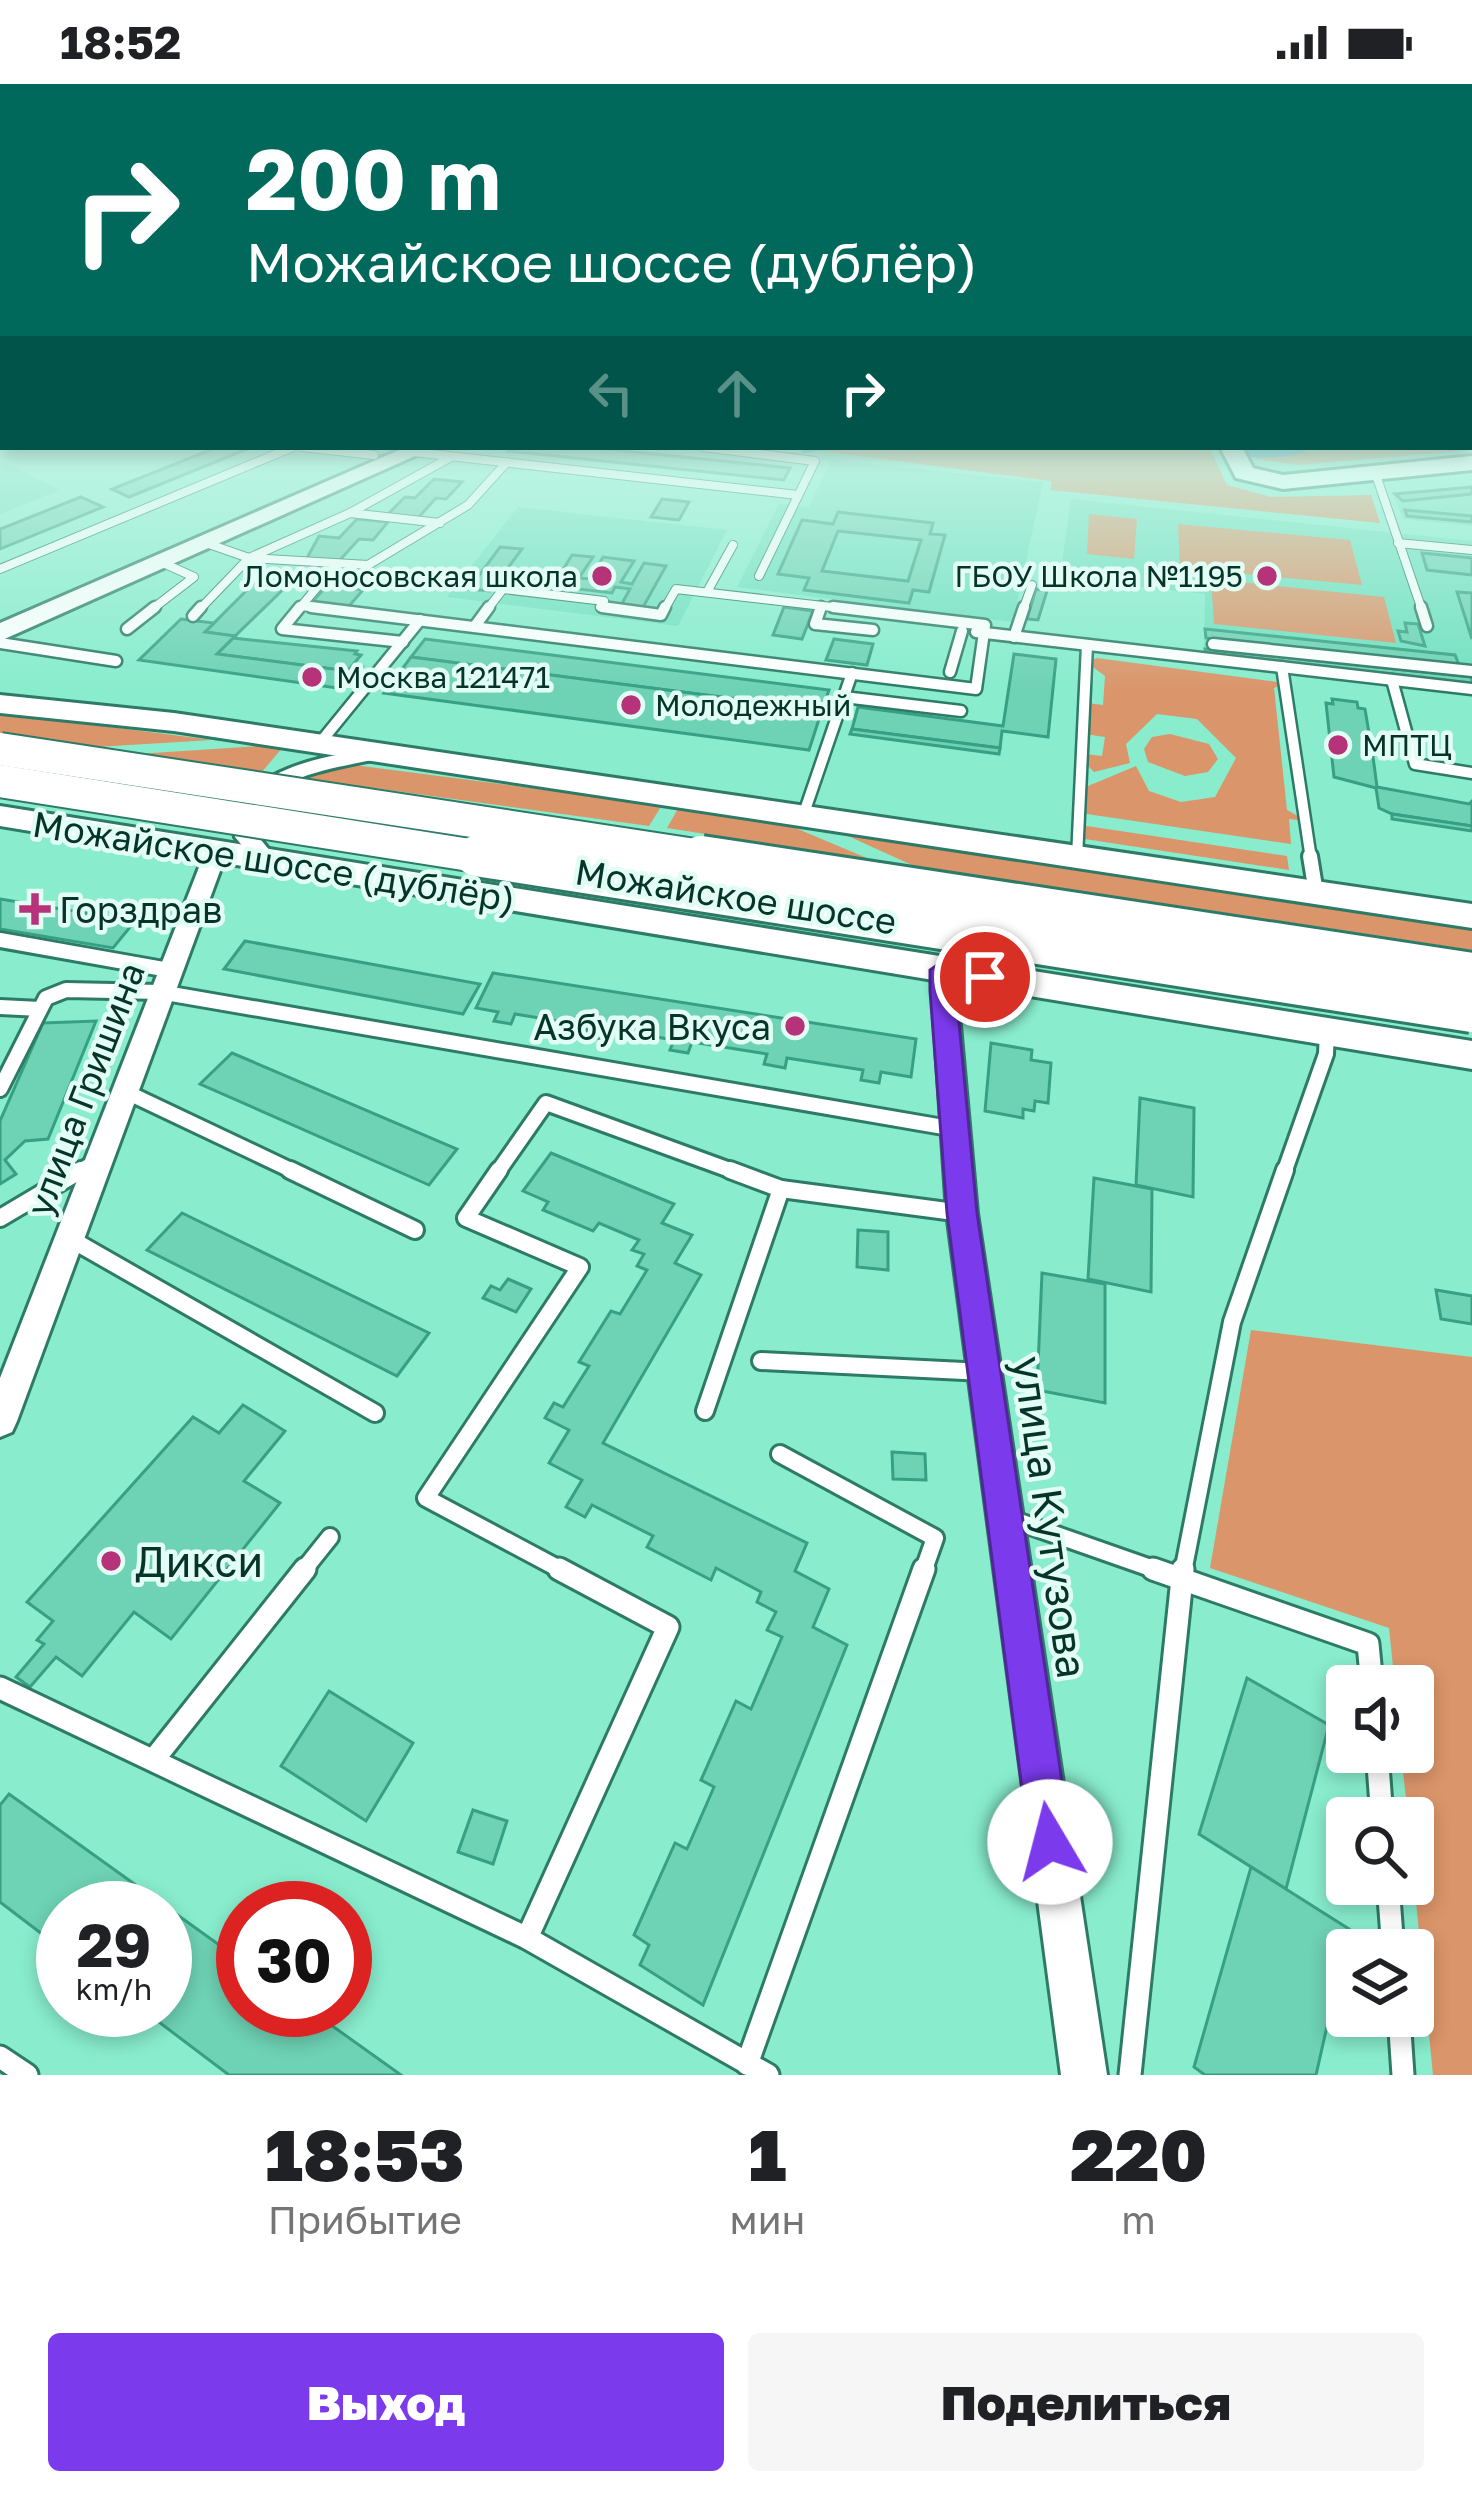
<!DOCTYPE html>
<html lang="ru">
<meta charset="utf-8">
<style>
body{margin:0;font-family:"Golos Text",sans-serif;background:#f6f6f6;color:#202124;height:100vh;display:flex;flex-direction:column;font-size:45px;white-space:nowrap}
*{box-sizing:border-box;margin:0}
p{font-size:39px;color:#757577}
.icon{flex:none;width:66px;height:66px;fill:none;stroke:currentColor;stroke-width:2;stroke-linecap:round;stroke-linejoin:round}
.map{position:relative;height:1991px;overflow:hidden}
.panel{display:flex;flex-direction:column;background:#fff;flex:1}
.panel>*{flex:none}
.banner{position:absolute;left:0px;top:0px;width:1473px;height:366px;box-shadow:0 6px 18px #0003;background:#00695c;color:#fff;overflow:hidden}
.fabs{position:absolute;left:1326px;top:1581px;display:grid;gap:24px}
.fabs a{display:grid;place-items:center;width:108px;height:108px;border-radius:12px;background:#fff;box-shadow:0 6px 18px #0003;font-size:60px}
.speed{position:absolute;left:36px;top:1797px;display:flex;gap:24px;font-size:60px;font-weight:700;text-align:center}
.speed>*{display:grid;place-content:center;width:156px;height:156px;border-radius:50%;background:#fff;box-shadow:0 6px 18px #0003;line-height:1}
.speed small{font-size:30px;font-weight:400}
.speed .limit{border:18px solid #d22;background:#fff;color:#111}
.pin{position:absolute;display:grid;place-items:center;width:102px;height:102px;color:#fff;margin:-51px;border:6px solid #fff;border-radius:50%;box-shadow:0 3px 12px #0007}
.me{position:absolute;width:132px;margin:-66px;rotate:352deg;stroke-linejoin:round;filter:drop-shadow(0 0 9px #0008)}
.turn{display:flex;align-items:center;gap:42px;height:252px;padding:0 48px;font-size:54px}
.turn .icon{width:156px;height:156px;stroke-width:2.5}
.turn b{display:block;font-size:84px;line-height:102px}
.lanes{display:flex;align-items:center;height:114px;padding:0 48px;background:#0003;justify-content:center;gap:60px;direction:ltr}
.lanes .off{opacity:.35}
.eta{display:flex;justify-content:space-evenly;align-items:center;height:204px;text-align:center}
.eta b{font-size:72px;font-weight:800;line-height:84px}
.button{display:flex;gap:24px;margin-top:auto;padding:24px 48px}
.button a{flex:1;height:138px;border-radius:12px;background:#7c3aed;color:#fff;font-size:48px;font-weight:800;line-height:138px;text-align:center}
.button a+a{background:#f6f6f6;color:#202124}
.status{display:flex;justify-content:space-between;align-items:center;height:84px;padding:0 60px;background:#fff;direction:ltr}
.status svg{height:33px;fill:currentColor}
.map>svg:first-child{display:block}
.built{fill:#71e0c0}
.green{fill:#db956a}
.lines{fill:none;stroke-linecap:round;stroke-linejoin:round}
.stream{stroke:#25a3d7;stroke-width:4.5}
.river{fill:#25a3d7;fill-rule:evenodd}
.building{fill:#6ed2b4;stroke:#37a084;stroke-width:3;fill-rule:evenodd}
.lane-far4-casing{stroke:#2d7b66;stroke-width:10}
.lane-far3-casing{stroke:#2d7b66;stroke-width:15}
.lane-far2-casing{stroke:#2d7b66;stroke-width:20}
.lane-far1-casing{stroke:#2d7b66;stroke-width:22}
.lane-casing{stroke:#2d7b66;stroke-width:27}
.street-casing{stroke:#2d7b66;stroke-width:6}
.secondary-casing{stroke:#2d7b66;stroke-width:6}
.lane-far4{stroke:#fff;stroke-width:8}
.lane-far3{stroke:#fff;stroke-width:10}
.lane-far2{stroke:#fff;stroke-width:14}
.lane-far1{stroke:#fff;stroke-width:16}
.lane{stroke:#fff;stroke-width:21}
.street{fill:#fff;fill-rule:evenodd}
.secondary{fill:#fff;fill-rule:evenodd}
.primary-bridge-far1-casing{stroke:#2d7b66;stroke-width:36;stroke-linecap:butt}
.primary-bridge-casing{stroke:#2d7b66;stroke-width:46;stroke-linecap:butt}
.primary-bridge-far1{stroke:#fff;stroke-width:32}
.primary-bridge{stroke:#fff;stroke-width:40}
.route{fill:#7c3aed;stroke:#51269a;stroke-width:3}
.poi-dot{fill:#b63279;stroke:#e2fdf4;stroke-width:4.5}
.labels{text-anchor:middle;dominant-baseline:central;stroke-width:9;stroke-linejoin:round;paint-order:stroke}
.far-poi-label{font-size:30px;fill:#063429;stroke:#e2fdf4;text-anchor:start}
.street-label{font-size:36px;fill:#063429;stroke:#e2fdf4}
.poi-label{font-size:36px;fill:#063429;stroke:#e2fdf4;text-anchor:start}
.near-street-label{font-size:42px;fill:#063429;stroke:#e2fdf4}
.near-poi-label{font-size:42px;fill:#063429;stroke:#e2fdf4;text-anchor:start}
</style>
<div class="status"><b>18:52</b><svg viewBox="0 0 49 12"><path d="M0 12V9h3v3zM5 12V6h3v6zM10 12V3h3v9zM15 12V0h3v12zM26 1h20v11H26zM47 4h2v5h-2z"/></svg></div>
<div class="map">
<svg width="1472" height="1991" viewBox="0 0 1472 1991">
<rect width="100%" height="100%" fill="#88eccd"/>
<g class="built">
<path d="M831,376L1043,398L1013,538L737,503L779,420L809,423Z"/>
<path d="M0,377L60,406L0,430Z"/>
<path d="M1472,403V442L1403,435L1393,410Z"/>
<path d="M1071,415L1472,457V603L1204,573L1205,510L1060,494Z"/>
<path d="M518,423L727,446L678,542L447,513Z"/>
</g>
<g class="green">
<path d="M1470,329L1472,366L1298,381L1256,375L1251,363H1470Z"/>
<path d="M790,363H1209L1227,401L1271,413L1371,411L1380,439L1051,406V397Z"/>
<path d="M1089,430L1137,435L1134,475L1087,470Z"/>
<path d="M1178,440L1350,456L1362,501L1180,484Z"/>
<path d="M1211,495L1384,513L1396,559L1214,540Z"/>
<path d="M1097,574L1285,599L1274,604L1287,726L1307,737L1289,735L1291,760L1080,729L1081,705L1136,682L1149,707L1181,718L1215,713L1236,674L1197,635L1157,630L1126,660L1130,679L1094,688L1085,679V670L1102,672L1105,653L1085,650L1087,619L1103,621L1105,592L1086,578Z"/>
<path d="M0,629L212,656L96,663L0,649Z"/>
<path d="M1170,650L1209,660L1218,675L1208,688L1185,692L1148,678L1144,665L1152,653Z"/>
<path d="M259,662L283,663L261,689L137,670Z"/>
<path d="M346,680L662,721L649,742L293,693Z"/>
<path d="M679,723L786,740L869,775L667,744Z"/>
<path d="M1080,741L1287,772L1289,786L1078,754Z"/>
<path d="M837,747L1472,841V866L914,782Z"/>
<path d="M1251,1246L1472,1273V1991H1433L1413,1787V1734H1408L1401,1668H1413V1602H1395L1389,1544L1210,1484Z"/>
</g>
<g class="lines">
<path class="stream" d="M804,367L828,363"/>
<path class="river" d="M1217,363H1313C1297,377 1233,377 1217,363Z"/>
</g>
<g class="building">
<path d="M208,363H252L129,413L112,405L213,365Z"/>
<path d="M512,363H586L790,384L784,396L508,367Z"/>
<path d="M434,395L462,398L446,415L436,414L418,434L388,430L405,413L415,414Z"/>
<path d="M1472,403V410L1403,417L1395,410Z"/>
<path d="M81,413L103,423L0,465V445Z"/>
<path d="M662,415L689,418L679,436L651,433Z"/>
<path d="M1405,426L1472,432V438L1407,432Z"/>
<path d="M838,428L933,439L930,450L945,451L929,508L913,506L909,519L804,506L809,494L778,490L802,436L833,440ZM838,447L921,456L908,497L822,487Z"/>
<path d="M357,435L388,438L373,456L359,455L339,477L307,474L319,452L339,454Z"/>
<path d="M500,463L522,465L507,485L559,492L572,471L593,473L579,494L590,495L603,473L634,477L621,498L632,500L644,479L666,482L642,525L620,523L630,505L615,503L612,509L510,497L514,492L502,490L490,507L469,505Z"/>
<path d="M1422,469L1472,474V491L1427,486Z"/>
<path d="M275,484L298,491L233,554L357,567L355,570L361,571L348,587L217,570L235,552L205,548L266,487Z"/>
<path d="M327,502L363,506L349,522L312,518Z"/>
<path d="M1036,505L1047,507L1038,536L1027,535Z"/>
<path d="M1457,508L1472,509V555Z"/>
<path d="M784,523L813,527L802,555L773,551Z"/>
<path d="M181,535L214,539L205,548L235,552L217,570L348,587L353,582L362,583L344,605L139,576Z"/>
<path d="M1405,539L1418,540L1425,562L1401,557L1398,547L1407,548Z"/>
<path d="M1205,545L1455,571L1459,581L1206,554Z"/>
<path d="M425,555L829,606L822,626L411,573Z"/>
<path d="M834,555L873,560L867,581L826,576Z"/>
<path d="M1205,565L1472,593V601L1206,572Z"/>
<path d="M1014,570L1056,575L1048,653L1002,647L1000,664L852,645L858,623L1003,642Z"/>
<path d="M411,573L822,626L809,666L384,609Z"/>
<path d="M1332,615L1357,618L1358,624L1365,625L1370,655L1362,654L1363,664L1372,665L1377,703L1469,720L1472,717V742L1392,730L1379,724L1376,704L1334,693L1326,619L1333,620Z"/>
<path d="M852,645L1000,664L999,670L850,650Z"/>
<path d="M1392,730L1472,742V747L1392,735Z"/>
<path d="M0,815L135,837L113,864L0,845Z"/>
<path d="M245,857L480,900L463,930L224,885Z"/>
<path d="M493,889L916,955L911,993L881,988L879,999L861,996L863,986L787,974L785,984L764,980L767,970L692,958L688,969L670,966L674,956L607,945L603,955L584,952L588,942L515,930L511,940L494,937L498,928L476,924Z"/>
<path d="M96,937L48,1055L25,1057L5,1076L16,1090L0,1100V1037L43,939Z"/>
<path d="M991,959L1032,966L1031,976L1051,979L1048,1019L1035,1017L1034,1027L1023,1025V1034L985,1027Z"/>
<path d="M232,969L457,1065L429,1101L200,1000Z"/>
<path d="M1140,1014L1194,1024L1193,1113L1136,1101Z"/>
<path d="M551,1069L674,1120L662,1139L692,1151L675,1179L701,1191L603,1359L807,1459L795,1487L829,1505L813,1543L847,1561L703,1921L640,1881L649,1861L634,1851L675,1759L687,1765L714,1703L701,1696L736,1617L751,1625L782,1553L767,1546L776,1528L757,1518L761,1508L716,1484L711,1496L647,1463L653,1452L592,1421L585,1433L566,1423L582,1396L549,1379L569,1346L545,1334L554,1319L563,1323L589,1282L579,1278L611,1227L620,1230L647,1186L637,1182L644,1170L632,1166L639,1156L599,1139L593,1147L543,1126L548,1118L523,1107Z"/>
<path d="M1094,1094L1152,1105L1151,1208L1088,1195Z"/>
<path d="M182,1129L429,1249L397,1292L147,1166Z"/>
<path d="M858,1146L888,1148V1186L857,1183Z"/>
<path d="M1042,1189L1105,1200V1319L1037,1306Z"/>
<path d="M508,1195L531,1205L516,1228L483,1214L491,1202L500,1206Z"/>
<path d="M1436,1206L1472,1212V1240L1441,1235Z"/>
<path d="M243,1321L285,1347L244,1397L280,1419L171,1555L134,1528L82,1592L56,1573L30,1603L16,1593L44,1560L37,1556L53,1537L27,1518L193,1333L219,1349Z"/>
<path d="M892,1368L925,1370L926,1396L893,1395Z"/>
<path d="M1247,1594L1329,1641L1286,1805L1199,1750Z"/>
<path d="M329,1607L413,1659L366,1737L281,1682Z"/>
<path d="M9,1710L243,1878V1926H310L401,1991H229L143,1926H165V1824H63V1866L0,1818V1721Z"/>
<path d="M473,1726L507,1737L493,1780L458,1768Z"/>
<path d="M1251,1783L1349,1845L1316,1991H1205L1194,1983Z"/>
</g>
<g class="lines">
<g class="lane-far4-casing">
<g id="lane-far4">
<path d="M302,363L374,371"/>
<path d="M703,363L815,377L759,492"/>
<path d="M413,368L798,411"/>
<path d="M1376,391L1422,526"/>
<path d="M350,429L440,439"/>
<path d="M206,459L249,474L368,481L468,421L507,378"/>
<path d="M1398,459L1472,466"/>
<path d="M0,485L293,363"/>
<path d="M707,508L733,461"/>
<path d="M301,522L335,526"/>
<path d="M151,526L194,493L161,478"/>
<path d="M199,526L249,474L350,429L451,373"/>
<path d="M298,526L335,482"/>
<path d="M487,526L503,505L604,517L600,523L625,526"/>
<path d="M664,526L676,505L858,526"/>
<path d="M1023,526L1032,501"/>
</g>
</g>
<g class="lane-far3-casing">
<g id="lane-far3">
<path d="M300,523L282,545L403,558"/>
<path d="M311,523L976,605L985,541L833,523"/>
<path d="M602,523L661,531L665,523"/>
<path d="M821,523L815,540L873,546"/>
<path d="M1421,523L1427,542"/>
<path d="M193,532L201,523"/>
<path d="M475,542L489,523"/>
<path d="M127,545L155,523"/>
<path d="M976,548L1472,605"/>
<path d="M1014,553L1024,523"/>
<path d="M0,559L116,577"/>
<path d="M1213,560L1472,587"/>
<path d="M1282,583L1311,775"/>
<path d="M950,588L962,547"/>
<path d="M1392,596L1415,680L1472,689"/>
<path d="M844,613L961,627"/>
<path d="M319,660L420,536"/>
<path d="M803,732L852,589"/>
<path d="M1077,774L1087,561"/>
</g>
</g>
<g class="lane-far2-casing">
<g id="lane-far2">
<path d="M1310,772L1316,809"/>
<path d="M0,856L169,886"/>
<path d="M0,923L40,925"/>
<path d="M0,1005L46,914L66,906L160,908L955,1045"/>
<path d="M122,1006L297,1089"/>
<path d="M76,1089L92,1080"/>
<path d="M497,1089L546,1019L738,1089"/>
<path d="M1284,1089L1326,970L1327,947"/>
</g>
</g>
<g class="lane-far1-casing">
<g id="lane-far1">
<path d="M290,1086L415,1146"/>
<path d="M499,1086L466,1134L580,1183L426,1414L565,1488"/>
<path d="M730,1086L781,1105L962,1129"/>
<path d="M0,1134L81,1086"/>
<path d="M67,1153L375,1329"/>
<path d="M761,1277L984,1288"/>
<path d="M705,1327L781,1105"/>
<path d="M780,1370L935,1454L923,1488"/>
<path d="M1008,1434L1162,1488"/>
<path d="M302,1488L330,1453"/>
<path d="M1183,1488L1232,1238L1285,1086"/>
</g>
</g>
<g class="lane-casing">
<g id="lane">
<path d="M1153,1485L1368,1560L1372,1602"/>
<path d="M0,1604L527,1854L768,1991"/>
<path d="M1377,1668L1382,1734"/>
<path d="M155,1674L305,1485"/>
<path d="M1388,1800L1393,1866"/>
<path d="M527,1854L668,1543L559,1485"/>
<path d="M1399,1932L1403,1991"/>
<path d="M0,1973L27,1991"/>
<path d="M747,1980L924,1485"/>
<path d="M1130,1991L1183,1485"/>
</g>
</g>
<g class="street-casing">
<g id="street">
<path d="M378,663L388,669L385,673C341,684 277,688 253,731L257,751L279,778L276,783H260L235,753L231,731C260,681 325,673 378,663Z"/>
<path d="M216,761L227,768L17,1337L12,1348L0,1353V1294L205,768Z"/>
<path d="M943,877L955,886L977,1129L1107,1991H1061L947,1129L931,886Z"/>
</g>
</g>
<g class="secondary-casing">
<g id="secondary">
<path d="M406,363H435L0,557V539Z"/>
<path d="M1220,363H1242L1253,384L1283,391L1472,372V386L1283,405L1236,394Z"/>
<path d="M0,611L174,629L1472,820V844L174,647L0,629Z"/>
<path d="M0,722L1472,957V985L0,742Z"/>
</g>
</g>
<use href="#lane-far4" class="lane-far4"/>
<use href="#lane-far3" class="lane-far3"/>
<use href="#lane-far2" class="lane-far2"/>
<use href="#lane-far1" class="lane-far1"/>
<use href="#lane" class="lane"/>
<use href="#street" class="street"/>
<use href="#secondary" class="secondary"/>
<g class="primary-bridge-far1-casing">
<g id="primary-bridge-far1">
<path d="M0,665L721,775"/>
<path d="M0,697L495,775"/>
</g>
</g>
<g class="primary-bridge-casing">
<g id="primary-bridge">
<path d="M476,772L1472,928"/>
<path d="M701,772L1472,889"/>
</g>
</g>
<use href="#primary-bridge-far1" class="primary-bridge-far1"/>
<use href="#primary-bridge" class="primary-bridge"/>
</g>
<linearGradient id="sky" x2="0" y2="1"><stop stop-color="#5aade1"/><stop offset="0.54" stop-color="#c9f6e8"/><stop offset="1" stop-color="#c9f6e8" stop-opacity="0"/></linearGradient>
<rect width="1472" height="607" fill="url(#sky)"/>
<path class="route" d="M943,877L985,884L998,893L985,902L955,897L956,907L977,1129L1071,1758L1065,1773L1050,1779L1035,1773L1029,1758L947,1129L930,907V886Z"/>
<g class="poi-dot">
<circle cx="602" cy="492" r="12"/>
<circle cx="1267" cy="492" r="12"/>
<circle cx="312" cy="593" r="12"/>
<circle cx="631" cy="621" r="12"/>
<circle cx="1338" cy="661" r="12"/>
<path d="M29 807h12v12h12v12h-12v12h-12v-12h-12v-12h12z"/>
<circle cx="795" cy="942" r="12"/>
<circle cx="111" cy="1477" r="12"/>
</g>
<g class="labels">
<g class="far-poi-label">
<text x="578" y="492" text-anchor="end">Ломоносовская школа</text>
<text x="1243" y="492" text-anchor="end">ГБОУ Школа №1195</text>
<text x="336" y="593">Москва 121471</text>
<text x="655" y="621">Молодежный</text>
<text x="1362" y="661">МПТЦ</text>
</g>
<g class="street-label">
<text transform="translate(274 777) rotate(9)">Можайское шоссе (дублёр)</text>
<text transform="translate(736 812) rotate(9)">Можайское шоссе</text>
<text transform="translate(85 1005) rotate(-69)">улица Гришина</text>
</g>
<g class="poi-label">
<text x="59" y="825">Горздрав</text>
<text x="771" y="942" text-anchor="end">Азбука Вкуса</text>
</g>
<g class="near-street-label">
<text transform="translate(1051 1433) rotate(82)">улица Кутузова</text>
</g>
<g class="near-poi-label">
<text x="135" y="1477">Дикси</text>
</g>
</g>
</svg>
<div class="fabs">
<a><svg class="icon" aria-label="sound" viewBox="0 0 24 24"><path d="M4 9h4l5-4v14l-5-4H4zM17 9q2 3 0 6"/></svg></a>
<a><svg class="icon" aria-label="search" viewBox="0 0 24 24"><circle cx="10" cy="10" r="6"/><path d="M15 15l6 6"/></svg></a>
<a><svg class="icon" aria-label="layers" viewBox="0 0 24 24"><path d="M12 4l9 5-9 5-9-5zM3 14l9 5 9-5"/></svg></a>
</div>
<div class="speed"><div>29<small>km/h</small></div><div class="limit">30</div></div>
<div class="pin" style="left:985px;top:893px;background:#d93025"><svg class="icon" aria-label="arrive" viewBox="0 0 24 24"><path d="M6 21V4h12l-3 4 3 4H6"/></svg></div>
<svg class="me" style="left:1050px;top:1758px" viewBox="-20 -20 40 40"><circle r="19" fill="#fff"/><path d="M0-13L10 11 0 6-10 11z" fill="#7c3aed"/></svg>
<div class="banner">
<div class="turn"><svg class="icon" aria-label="right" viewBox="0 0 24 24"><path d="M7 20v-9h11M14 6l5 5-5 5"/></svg><div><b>200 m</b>Можайское шоссе (дублёр)</div></div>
<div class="lanes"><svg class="icon off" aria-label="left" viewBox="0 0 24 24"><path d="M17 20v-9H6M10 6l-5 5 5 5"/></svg><svg class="icon off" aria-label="ahead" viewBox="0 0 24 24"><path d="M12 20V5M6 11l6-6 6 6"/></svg><svg class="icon" aria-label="right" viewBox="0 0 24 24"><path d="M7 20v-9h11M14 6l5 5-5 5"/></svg></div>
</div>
</div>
<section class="panel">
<div class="eta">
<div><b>18:53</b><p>Прибытие</p></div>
<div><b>1</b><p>мин</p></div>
<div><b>220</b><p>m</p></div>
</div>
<div class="button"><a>Выход</a><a>Поделиться</a></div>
</section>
